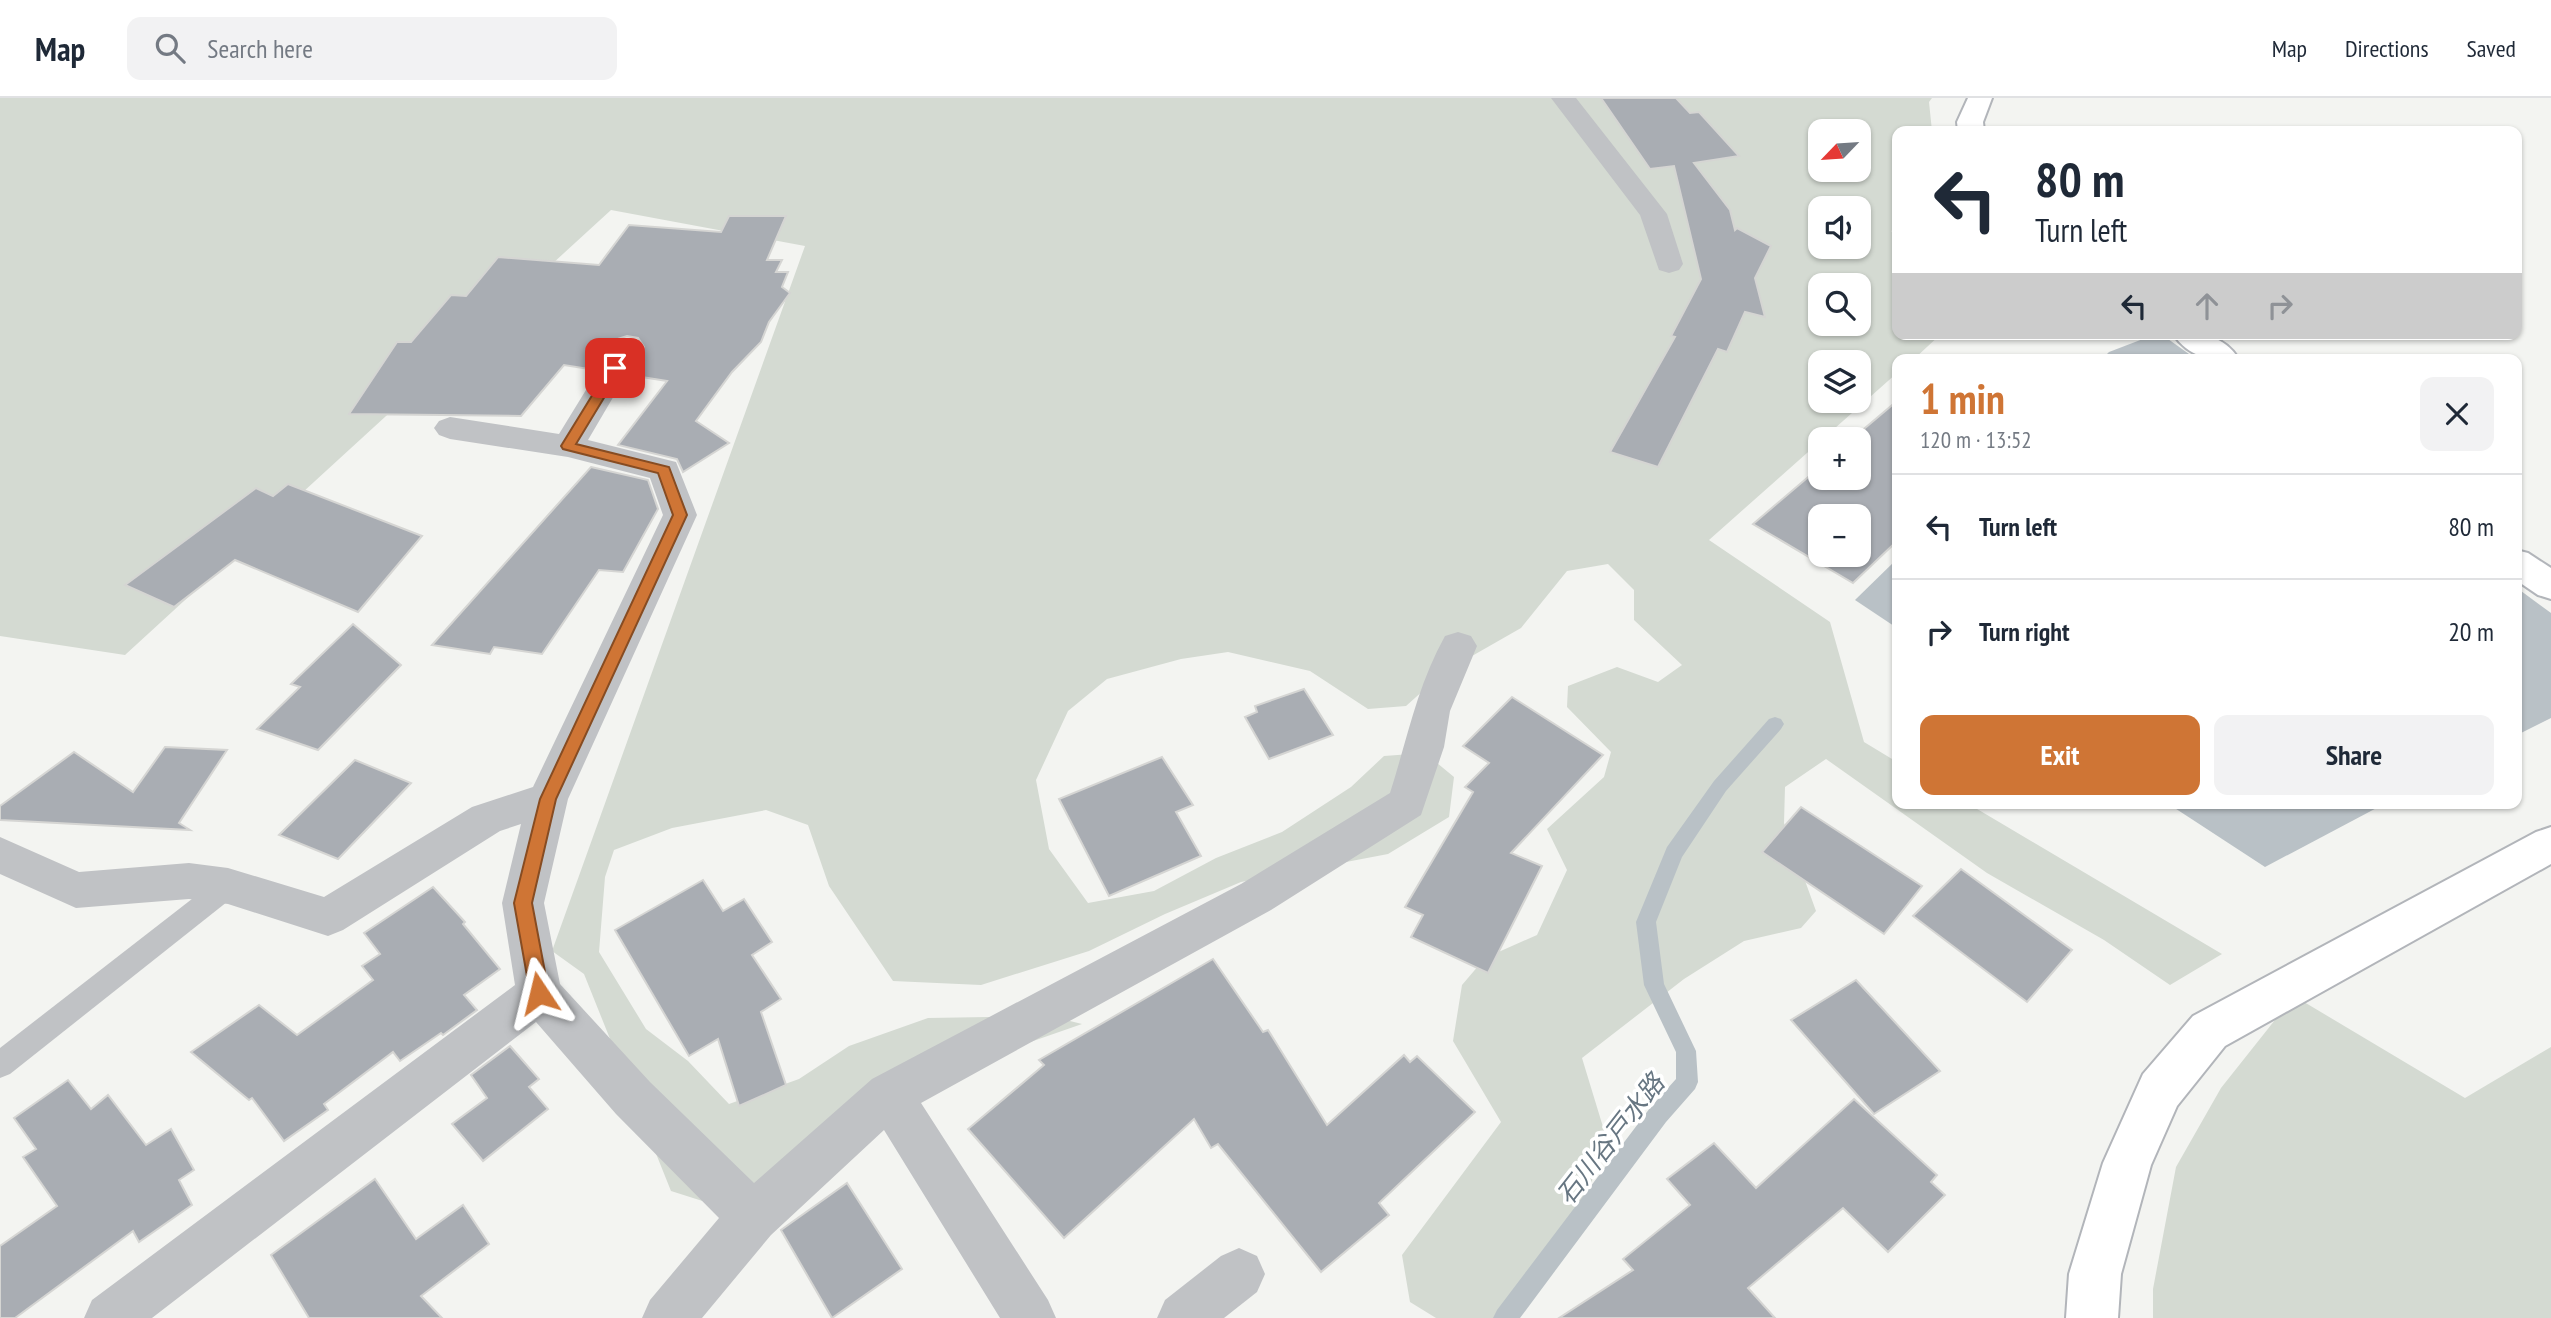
<!DOCTYPE html>
<meta charset="utf-8">
<style>
body{margin:0;font-family:"PT Sans Narrow","Noto Sans JP",sans-serif;background:#f2f2f3;color:#1f2937;height:100vh;display:flex;flex-direction:column;font-size:26px;white-space:nowrap}
*{box-sizing:border-box;margin:0}
p{font-size:23px;color:#747a83}
.icon{flex:none;width:38px;height:38px;fill:none;stroke:currentColor;stroke-width:2;stroke-linecap:round;stroke-linejoin:round}
.map{position:relative;flex:1;overflow:hidden}
.sheet{position:absolute;left:1892px;top:256px;width:630px;height:455px;display:flex;flex-direction:column;background:#fff;border-radius:14px;box-shadow:0 2px 5px #0004}
.sheet>*{flex:none}
.top-card{position:absolute;left:1892px;top:28px;width:630px;height:214px;border-radius:14px;box-shadow:0 2px 5px #0004;background:#fff;color:#1f2937;overflow:hidden}
.needle{width:46px;rotate:245deg}
.buttons{position:absolute;left:1808px;top:21px;display:grid;gap:14px}
.buttons a{display:grid;place-items:center;width:63px;height:63px;border-radius:14px;background:#fff;box-shadow:0 2px 5px #0004;font-size:35px}
.pin{position:absolute;display:grid;place-items:center;width:60px;height:60px;color:#fff;margin:-30px;border-radius:14px;box-shadow:0 4px 10px #0006}
.me{position:absolute;width:77px;margin:-38px;rotate:350deg;stroke-linejoin:round;filter:drop-shadow(0 0 5px #0008)}
.turn{display:flex;align-items:center;gap:24px;height:147px;padding:0 28px;font-size:32px}
.turn .icon{width:91px;height:91px;stroke-width:2.5}
.turn b{display:block;font-size:49px;line-height:60px}
.lanes{display:flex;align-items:center;height:66px;padding:0 28px;background:#0003;justify-content:center;gap:35px;direction:ltr}
.lanes .off{opacity:.35}
.round{display:grid;place-items:center;flex:none;width:74px;height:74px;border-radius:14px;background:#f2f2f3}
.summary{display:flex;align-items:center;justify-content:space-between;height:119px;padding:0 28px}
h1{font-size:42px;font-weight:700;line-height:52px;color:#cf7535}
.button{display:flex;gap:14px;margin-top:auto;padding:14px 28px}
.button a{flex:1;height:80px;border-radius:14px;background:#cf7535;color:#fff;font-size:28px;font-weight:700;line-height:80px;text-align:center}
.button a+a{background:#f2f2f3;color:#1f2937}
ul{padding:0;list-style:none}
li{display:flex;align-items:center;gap:21px;height:105px;padding:0 28px;border-top:2px solid #e0e1e3}
li div{flex:1}
li b{display:block;font-size:26px}
li em{font-style:normal}
header{display:flex;align-items:center;gap:42px;box-sizing:border-box;height:98px;padding:0 35px;background:#fff;border-bottom:2px solid #e0e1e3}
header strong{font-size:33px}
nav{display:flex;gap:38px;margin-inline-start:auto;font-size:24px}
.search{width:490px;height:63px;background:#f2f2f3;display:flex;align-items:center;gap:18px;box-sizing:border-box;padding:0 24px;border-radius:14px;color:#747a83;font-size:26px}
.map>svg:first-child{display:block}
.green{fill:#d4dad2;fill-rule:evenodd}
.water{fill:#b9c1c6}
.lines{fill:none;stroke-linecap:round;stroke-linejoin:round}
.stream{fill:#b9c1c6;fill-rule:evenodd}
.building{fill:#a9adb3;stroke:#d5d5d3;stroke-width:2;fill-rule:evenodd}
.secondary-casing{stroke:#b2b5ba;stroke-width:4}
.lane{fill:#c0c2c5;fill-rule:evenodd}
.street{fill:#c0c2c5;fill-rule:evenodd}
.secondary{fill:#fff;fill-rule:evenodd}
.route{fill:#cf7535;stroke:#874c22;stroke-width:2}
.labels{text-anchor:middle;dominant-baseline:central;stroke-width:7;stroke-linejoin:round;paint-order:stroke}
.water-label{font-size:26px;font-style:italic;fill:#677682;stroke:#fff}
</style>
<header>
<strong>Map</strong>
<div class="search"><svg class="icon" aria-label="search" viewBox="0 0 24 24"><circle cx="10" cy="10" r="6"/><path d="M15 15l6 6"/></svg>Search here</div>
<nav><a>Map</a><a>Directions</a><a>Saved</a></nav>
</header>
<div class="map">
<svg width="2551" height="1220" viewBox="0 0 2551 1220">
<rect width="100%" height="100%" fill="#f3f4f1"/>
<g class="green">
<path d="M0,0H1932L1929,4L1932,33H1897V131L1891,133L1897,137V236H1941L1914,261H1897V275L1709,442L1830,524L1864,644L1897,664V705H1967L2222,856L2170,887L2104,842L1987,775L1826,661L1785,689L1784,725L1816,813L1801,830L1744,843L1684,881L1582,960L1607,1042L1578,1120L1512,1220H1436L1410,1204L1402,1157L1501,1024L1453,943L1462,887L1485,860L1537,837L1567,772L1547,731L1604,679L1611,654L1567,609L1568,588L1617,569L1658,584L1682,567L1634,522V492L1608,466L1567,473L1521,530L1444,574L1406,608L1368,611L1310,573L1228,554L1181,561L1107,581L1068,613L1036,682L1049,751L1088,805L1154,793L1216,760L1282,734L1351,689L1384,658L1425,655L1454,679L1449,719L1388,756L1241,784L1165,816L1089,853L981,887L893,883L829,788L808,727L766,712L672,730L614,752L605,779L599,854L646,931L688,963L729,1006L799,981L849,948L928,920L1050,918L1082,926L883,995L734,1113L671,1093L584,876L552,853L805,148L611,112L125,557L0,538ZM1820,33H1858V72H1820ZM1820,110H1858V149H1820ZM1820,187H1858V226H1820ZM1820,264H1858V303H1820Z"/>
<path d="M2294,898L2465,1000L2551,949V1220H2153V1191L2176,1069L2221,990Z"/>
</g>
<g class="water">
<path d="M2156,236H2161L2196,261H2102L2109,254Z"/>
<path d="M1897,461V530L1855,502Z"/>
<path d="M2517,490L2551,515V620L2517,637Z"/>
<path d="M2167,705H2386L2265,769Z"/>
</g>
<g class="lines">
<path class="stream" d="M1775,619L1781,621L1784,626L1781,631L1726,693L1682,759L1656,824L1664,886L1696,953L1698,984L1695,991L1666,1024L1520,1220H1493L1497,1212L1650,1010L1676,981V954L1644,887L1636,824L1667,749L1714,683L1769,621Z"/>
</g>
<g class="building">
<path d="M1601,0H1676L1690,15L1699,14L1739,58L1694,65L1730,112L1735,132L1737,130L1771,148L1755,180L1765,219L1745,214L1727,254L1718,251L1658,369L1610,354L1675,239L1671,238L1701,181L1674,68L1650,71Z"/>
<path d="M729,118H786L767,162H782L776,174H788L782,189L790,195L769,224L761,244L732,274L696,323L729,345L683,374L677,361L618,347L667,283L629,277L644,249L638,240L627,238L614,242L595,272L564,267L521,318L349,316L397,244H411L451,197L466,198L498,159L599,167L629,127L721,134Z"/>
<path d="M1897,303V443L1853,485L1753,426L1820,369V380H1858V341H1852ZM1820,418H1858V457H1820Z"/>
<path d="M591,369L648,382L658,411L623,474L599,472L542,556L494,549L490,556L432,547Z"/>
<path d="M288,386L422,438L358,514L235,462L174,509L125,487L256,390L273,398Z"/>
<path d="M353,526L401,567L318,652L257,631L300,589L291,586Z"/>
<path d="M1304,591L1333,637L1269,661L1245,619L1257,614L1255,608Z"/>
<path d="M1512,599L1603,657L1511,755L1542,768L1488,875L1411,839L1423,817L1405,809L1473,694L1465,689L1489,665L1463,648Z"/>
<path d="M165,649L227,652L179,725L190,732L0,722V708L74,654L133,694Z"/>
<path d="M1162,659L1193,707L1176,714L1201,758L1109,798L1059,701Z"/>
<path d="M355,662L411,685L338,761L279,737Z"/>
<path d="M1801,709L1922,788L1884,836L1762,754Z"/>
<path d="M1961,771L2072,852L2027,904L1913,818Z"/>
<path d="M703,782L723,813L744,801L772,844L752,857L781,901L761,914L786,987L739,1008L718,941L689,958L615,832Z"/>
<path d="M433,789L465,824L463,826L500,871L464,897L477,912L443,937L441,935L400,963L393,954L324,1006L328,1012L284,1043L252,1000L249,1002L191,954L259,907L297,937L373,882L362,868L380,856L364,835Z"/>
<path d="M1213,861L1263,934L1268,932L1327,1027L1404,957L1410,964L1417,958L1475,1014L1379,1105L1389,1117L1321,1174L1218,1046L1211,1050L1194,1021L1064,1140L968,1031L1044,967L1039,962Z"/>
<path d="M1856,882L1940,973L1874,1016L1791,922Z"/>
<path d="M510,948L539,981L529,989L548,1011L483,1063L452,1026L487,1000L471,977Z"/>
<path d="M68,982L91,1011L108,997L146,1047L171,1031L194,1072L179,1082L192,1107L139,1144L133,1133L15,1220H0V1148L57,1108L23,1059L36,1051L14,1020Z"/>
<path d="M1854,1001L1937,1077L1931,1084L1945,1097L1888,1154L1843,1110L1748,1190L1775,1220H1559L1633,1172L1623,1161L1690,1107L1667,1081L1714,1045L1756,1090Z"/>
<path d="M375,1081L416,1141L463,1107L489,1146L421,1198L442,1220H309L271,1157Z"/>
<path d="M847,1085L902,1171L832,1220L781,1132Z"/>
</g>
<g class="lines">
<g class="secondary-casing">
<g id="secondary">
<path d="M1968,0H1992L1983,24L1984,33H1958L1957,24Z"/>
<path d="M2173,236C2200,236 2222,235 2239,261C2211,261 2191,262 2173,236Z"/>
<path d="M2516,452L2528,455L2551,470V501L2538,497L2516,482Z"/>
<path d="M2551,729V766L2225,948L2177,1008L2151,1067L2121,1176L2118,1220H2066L2069,1176L2103,1065L2143,976L2193,918L2536,734Z"/>
</g>
</g>
<path class="lane" d="M228,777L237,780L241,788L237,796L10,976L0,980V950L219,780Z"/>
<g class="street">
<path d="M1551,0H1576L1667,116L1683,166L1679,172L1669,175L1659,172L1640,117Z"/>
<path d="M627,241L638,243L642,250L588,342L676,364L697,417L568,701L544,805L560,886L650,984L754,1085L872,981L1241,786L1390,695C1407,642 1417,588 1445,538L1458,534L1471,538L1477,548L1450,613L1444,649L1421,717L1271,812L921,1005L1048,1202L1056,1220H1000L884,1032L771,1137L702,1220H642L650,1202L719,1120L616,1016L536,924L152,1220H84L92,1202L515,887L502,805L521,726L500,733L343,832L328,838L228,806L189,801L76,810L0,776V739L79,774L189,765L228,770L324,799L472,709L533,689L663,417L650,380L568,359L450,341L439,337L434,330L439,323L450,319L559,336L616,243Z"/>
<path d="M1239,1150L1257,1158L1265,1176L1257,1194L1224,1220H1157L1165,1202L1221,1158Z"/>
</g>
<use href="#secondary" class="secondary"/>
</g>
<path class="route" d="M615,266L622,270L576,346L669,369L687,417L556,701L532,805L549,895L546,901L539,904L533,901L530,895L514,805L540,701L673,417L658,375L563,351L561,348L609,270Z"/>
<g class="labels">
<g class="water-label">
<text transform="translate(1610 1041) rotate(-52)">石川谷戸水路</text>
</g>
</g>
</svg>
<div class="buttons">
<a><svg class="needle" viewBox="-14 -14 28 28"><path d="M0-13l5 13h-10z" fill="#e53935"/><path d="M0 13l5-13h-10z" fill="#747a83"/></svg></a>
<a><svg class="icon" aria-label="sound" viewBox="0 0 24 24"><path d="M4 9h4l5-4v14l-5-4H4zM17 9q2 3 0 6"/></svg></a>
<a><svg class="icon" aria-label="search" viewBox="0 0 24 24"><circle cx="10" cy="10" r="6"/><path d="M15 15l6 6"/></svg></a>
<a><svg class="icon" aria-label="layers" viewBox="0 0 24 24"><path d="M12 4l9 5-9 5-9-5zM3 14l9 5 9-5"/></svg></a>
<a>+</a>
<a>−</a>
</div>
<div class="pin" style="left:615px;top:270px;background:#d93025"><svg class="icon" aria-label="arrive" viewBox="0 0 24 24"><path d="M6 21V4h12l-3 4 3 4H6"/></svg></div>
<svg class="me" style="left:539px;top:895px" viewBox="-20 -20 40 40"><path d="M0-17L14 15 0 8-14 15z" fill="#cf7535" stroke="#fff" stroke-width="4"/></svg>
<div class="top-card">
<div class="turn"><svg class="icon" aria-label="left" viewBox="0 0 24 24"><path d="M17 20v-9H6M10 6l-5 5 5 5"/></svg><div><b>80 m</b>Turn left</div></div>
<div class="lanes"><svg class="icon" aria-label="left" viewBox="0 0 24 24"><path d="M17 20v-9H6M10 6l-5 5 5 5"/></svg><svg class="icon off" aria-label="ahead" viewBox="0 0 24 24"><path d="M12 20V5M6 11l6-6 6 6"/></svg><svg class="icon off" aria-label="right" viewBox="0 0 24 24"><path d="M7 20v-9h11M14 6l5 5-5 5"/></svg></div>
</div>
<section class="sheet">
<div class="summary"><div><h1>1 min</h1><p>120 m · 13:52</p></div><a class="round"><svg class="icon" aria-label="close" viewBox="0 0 24 24"><path d="M6 6l12 12M18 6L6 18"/></svg></a></div>
<ul>
<li><svg class="icon" aria-label="left" viewBox="0 0 24 24"><path d="M17 20v-9H6M10 6l-5 5 5 5"/></svg><div><b>Turn left</b></div><em>80 m</em></li>
<li><svg class="icon" aria-label="right" viewBox="0 0 24 24"><path d="M7 20v-9h11M14 6l5 5-5 5"/></svg><div><b>Turn right</b></div><em>20 m</em></li>
</ul>
<div class="button"><a>Exit</a><a>Share</a></div>
</section>
</div>
